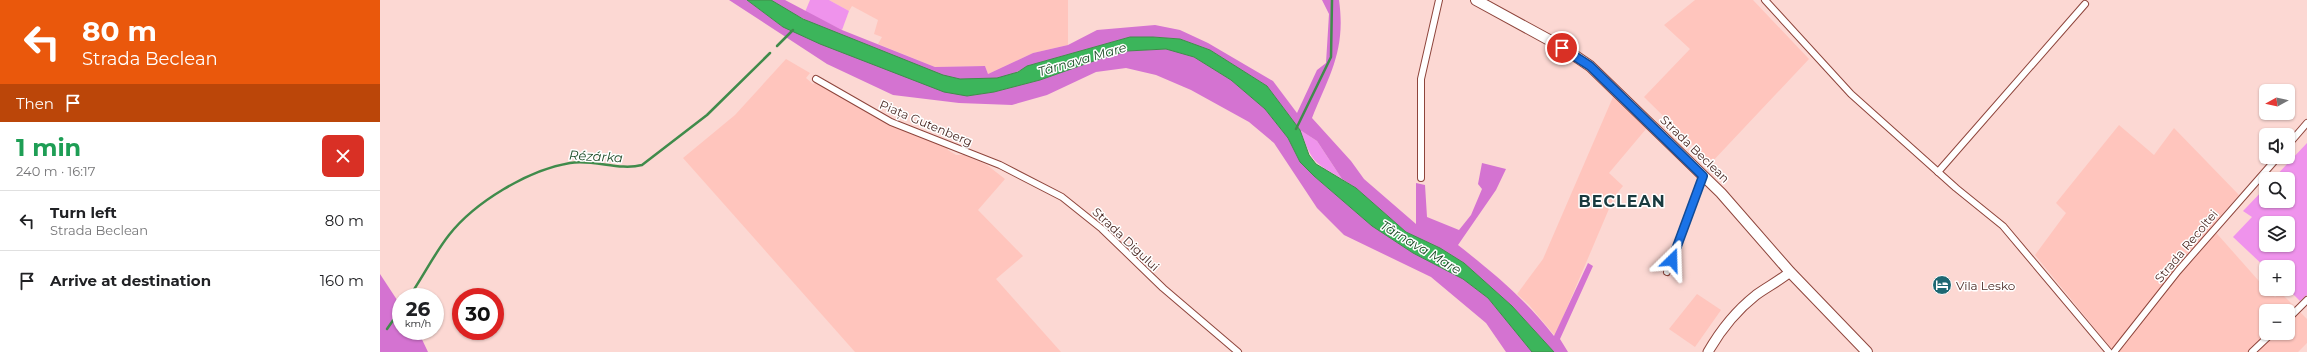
<!DOCTYPE html>
<meta charset="utf-8">
<style>
body{margin:0;font-family:Montserrat,sans-serif;background:#f2f2f2;color:#202124;height:100vh;display:flex;flex-direction:column;font-size:15px;white-space:nowrap}
*{box-sizing:border-box;margin:0}
p{font-size:13px;color:#757577}
.icon{flex:none;width:22px;height:22px;fill:none;stroke:currentColor;stroke-width:2;stroke-linecap:round;stroke-linejoin:round}
.map{position:relative;flex:1;overflow:hidden}
.sheet{display:flex;flex-direction:column;background:#fff;width:380px}
.sheet>*{flex:none}
.hud{background:#ea580c;color:#fff;overflow:hidden}
.needle{width:26px;rotate:262deg}
.tools{position:absolute;left:1879px;top:84px;display:grid;gap:8px}
.tools a{display:grid;place-items:center;width:36px;height:36px;border-radius:6px;background:#fff;box-shadow:0 1px 3px #0004;font-size:20px}
.speed{position:absolute;left:12px;top:288px;display:flex;gap:8px;font-size:20px;font-weight:700;text-align:center}
.speed>*{display:grid;place-content:center;width:52px;height:52px;border-radius:50%;background:#fff;box-shadow:0 1px 3px #0004;line-height:1}
.speed small{font-size:10px;font-weight:400}
.speed .limit{border:6px solid #d22;background:#fff;color:#111}
.pin{position:absolute;display:grid;place-items:center;width:34px;height:34px;color:#fff;margin:-17px;border:2px solid #fff;border-radius:50%;box-shadow:0 1px 4px #0007}
.me{position:absolute;width:44px;margin:-22px;rotate:22deg;stroke-linejoin:round;filter:drop-shadow(0 0 3px #0008)}
.turn{display:flex;align-items:center;gap:14px;height:84px;padding:0 16px;font-size:18px}
.turn .icon{width:52px;height:52px;stroke-width:2.5}
.turn b{display:block;font-size:28px;line-height:34px}
.then{display:flex;align-items:center;height:38px;padding:0 16px;background:#0003;gap:8px;font-size:15px}
.round{display:grid;place-items:center;flex:none;width:42px;height:42px;border-radius:6px;background:#f2f2f2}
.overview{display:flex;align-items:center;justify-content:space-between;height:68px;padding:0 16px}
h1{font-size:24px;font-weight:700;line-height:30px;color:#1e9e55}
ul{padding:0;list-style:none}
li{display:flex;align-items:center;gap:12px;height:60px;padding:0 16px;border-top:1px solid #e0e0e0}
li div{flex:1}
li b{display:block;font-size:15px}
li em{font-style:normal}
main{display:flex;flex:1;min-height:0}
.map>svg:first-child{display:block}
.built{fill:#ffc5bd;fill-rule:evenodd}
.green{fill:#ef93ec;fill-rule:evenodd}
.forest{fill:#d473d1}
.water{fill:#3cb55b;stroke:#408b4b}
.lines{fill:none;stroke-linecap:round;stroke-linejoin:round}
.stream{stroke:#408b4b;stroke-width:2.5}
.street-casing{stroke:#8e453c;stroke-width:8}
.secondary-casing{stroke:#8e453c;stroke-width:11}
.primary-casing{stroke:#8e453c;stroke-width:12}
.street{stroke:#fff;stroke-width:6}
.secondary{stroke:#fff;stroke-width:9}
.primary{stroke:#fff;stroke-width:10}
.route-casing{stroke:#114b97;stroke-width:10}
.route{stroke:#1a73e8;stroke-width:7}
.labels{text-anchor:middle;dominant-baseline:central;stroke-width:3;stroke-linejoin:round;paint-order:stroke}
.street-label{font-size:12px;fill:#4b2a25;stroke:#fff}
.poi-label{font-size:12px;fill:#4b2a25;stroke:#fff;text-anchor:start}
.water-label{font-size:13px;font-style:italic;fill:#1d4b27;stroke:#fff}
.district-label{font-size:16px;font-weight:bold;letter-spacing:1px;fill:#193a3f;stroke:#fff}
</style>
<main>
<section class="sheet">
<div class="hud">
<div class="turn"><svg class="icon" aria-label="left" viewBox="0 0 24 24"><path d="M17 20v-9H6M10 6l-5 5 5 5"/></svg><div><b>80 m</b>Strada Beclean</div></div>
<div class="then">Then<svg class="icon" aria-label="arrive" viewBox="0 0 24 24"><path d="M6 21V4h12l-3 4 3 4H6"/></svg></div>
</div>
<div class="overview"><div><h1>1 min</h1><p>240 m · 16:17</p></div><a class="round" style="background:#d93025;color:#fff"><svg class="icon" aria-label="close" viewBox="0 0 24 24"><path d="M6 6l12 12M18 6L6 18"/></svg></a></div>
<ul>
<li><svg class="icon" aria-label="left" viewBox="0 0 24 24"><path d="M17 20v-9H6M10 6l-5 5 5 5"/></svg><div><b>Turn left</b><p>Strada Beclean</p></div><em>80 m</em></li>
<li><svg class="icon" aria-label="arrive" viewBox="0 0 24 24"><path d="M6 21V4h12l-3 4 3 4H6"/></svg><div><b>Arrive at destination</b></div><em>160 m</em></li>
</ul>
</section>
<div class="map">
<svg width="1927" height="352" viewBox="0 0 1927 352">
<rect width="100%" height="100%" fill="#fcd8d3"/>
<g class="built">
<path d="M449,0H688V45L653,53L608,74L605,66L555,67L498,44L502,37L494,34L498,20L472,6L469,11Z"/>
<path d="M1315,0H1373L1429,59L1331,163L1264,97L1310,49L1284,25Z"/>
<path d="M406,59L430,73L426,78L433,84L436,82L489,113L492,111L567,146L568,150L576,155H584L607,165L625,179L598,210L643,256L616,279L681,352H475L303,158L355,115Z"/>
<path d="M1233,97L1266,129L1229,173L1243,186L1234,197L1175,336L1149,305L1137,294L1163,259Z"/>
<path d="M1739,125L1774,155L1794,128L1859,195L1831,227L1886,289L1895,297L1901,293L1927,319V343L1918,352H1740L1730,347L1655,255L1686,213L1676,203ZM1886,311H1908V333H1886Z"/>
<path d="M1317,294L1341,310L1315,347L1289,329Z"/>
</g>
<g class="green">
<path d="M430,0H449L469,11L462,30L425,12Z"/>
<path d="M920,130L937,141L962,179C932,161 933,163 920,130Z"/>
<path d="M1927,143V295L1920,301L1908,289V267L1886,268L1853,237L1872,217L1863,211L1886,187V201H1908V179H1893ZM1886,223H1908V245H1886Z"/>
</g>
<g class="forest">
<path d="M349,0H367L403,27L587,96L614,92L660,80L725,57L747,51L787,49L814,57L851,80L885,109L908,138L920,162L934,176L992,226L1033,253L1083,279L1108,298L1152,352H1126L1106,323L1051,277L964,235L937,208L894,143L869,122L811,90L776,75L746,68L716,72L667,95L632,105L579,103L513,95L447,64Z"/>
<path d="M391,0H405L462,30L555,67L605,66L608,74L653,53L688,45L717,30L775,25L800,30L828,43L893,81L917,113L937,70L946,63L949,14L942,0H959C966,50 950,74 932,118L971,161L984,179L1036,224V183L1045,185L1047,217L1079,230L1091,215L1102,189L1098,184L1102,163L1126,169L1116,190L1078,245C1116,275 1144,298 1174,336L1208,263L1213,266L1180,339L1188,352H1174L1132,306L1084,263L1060,248L1026,232L976,188L962,179L937,141L920,130L887,86L830,50L800,39L773,37H750L647,66C629,79 601,82 579,79C553,75 527,62 502,51C464,36 424,23 391,0Z"/>
<path d="M0,274L21,306V331H38L48,352H0Z"/>
</g>
<path class="water" d="M367,0H391L423,19L563,75L580,79L617,78L638,72L647,66L750,37H773L800,39L830,50L887,86L920,130L929,155L936,164L976,188L1026,232L1060,248L1084,263L1132,306L1174,352H1152L1108,298L1083,279L1033,253L992,226L934,176L920,162L908,138L885,109L851,80L814,57L786,49L747,51L725,57L660,80L614,92L587,96L564,92L440,44L403,27Z"/>
<g class="lines">
<g class="stream">
<path d="M397,46L413,30"/>
<path d="M916,129L951,57L952,0"/>
<path d="M29,297C43,277 54,254 69,235C95,202 148,170 190,163C214,159 239,171 262,165L327,115L390,53"/>
<path d="M7,329L21,309"/>
</g>
<g class="street-casing">
<g id="street">
<path d="M1385,0L1471,94L1576,188L1623,226L1729,352"/>
<path d="M436,79L511,122L620,165L682,197L722,229L783,288L858,352"/>
<path d="M1908,145L1927,123"/>
<path d="M1558,172L1705,4"/>
<path d="M1041,178V79L1059,0"/>
<path d="M1287,272L1323,176"/>
<path d="M1908,319L1927,300"/>
<path d="M1734,352L1798,271L1898,157"/>
<path d="M1872,352L1892,333"/>
</g>
</g>
<g class="secondary-casing">
<path id="secondary" d="M1328,352C1340,331 1357,310 1376,295C1387,287 1399,281 1410,272"/>
</g>
<g class="primary-casing">
<path id="primary" d="M1096,0L1182,47L1210,66L1341,193L1410,272L1487,352"/>
</g>
<use href="#street" class="street"/>
<use href="#secondary" class="secondary"/>
<use href="#primary" class="primary"/>
</g>
<g class="lines">
<g class="route-casing">
<path id="route" d="M1182,48L1210,66L1323,176L1292,260"/>
</g>
<use href="#route" class="route"/>
</g>
<defs>
<g id="hotel-disc" transform="scale(1)"><circle r="9.5" fill="#1e6873" stroke="#fff"/><path d="M-6-4.5h1.5V1H6V5H4.5V3h-9V5H-6ZM-4 0a1.8 1.8 0 1 1 3.6 0ZM.5 0V-2.5h3Q6-2.5 6 0Z" fill="#fff"/></g>
</defs>
<g fill-rule="evenodd">
<use href="#hotel-disc" x="1562" y="285"/>
</g>
<g class="labels">
<g class="street-label">
<text transform="translate(546 123) rotate(23)">Piața Gutenberg</text>
<text transform="translate(1315 149) rotate(44)">Strada Beclean</text>
<text transform="translate(746 239) rotate(43)">Strada Digului</text>
<text transform="translate(1806 246) rotate(-50)">Strada Recoltei</text>
</g>
<g class="poi-label">
<text x="1576" y="285">Vila Lesko</text>
</g>
<g class="water-label">
<text transform="translate(702 59) rotate(-16)">Târnava Mare</text>
<text transform="translate(216 156) rotate(3)">Rézárka</text>
<text transform="translate(1041 247) rotate(31)">Târnava Mare</text>
</g>
<g class="district-label">
<text x="1242" y="201">BECLEAN</text>
</g>
</g>
</svg>
<div class="tools">
<a><svg class="needle" viewBox="-14 -14 28 28"><path d="M0-13l5 13h-10z" fill="#e53935"/><path d="M0 13l5-13h-10z" fill="#757577"/></svg></a>
<a><svg class="icon" aria-label="sound" viewBox="0 0 24 24"><path d="M4 9h4l5-4v14l-5-4H4zM17 9q2 3 0 6"/></svg></a>
<a><svg class="icon" aria-label="search" viewBox="0 0 24 24"><circle cx="10" cy="10" r="6"/><path d="M15 15l6 6"/></svg></a>
<a><svg class="icon" aria-label="layers" viewBox="0 0 24 24"><path d="M12 4l9 5-9 5-9-5zM3 14l9 5 9-5"/></svg></a>
<a>+</a>
<a>−</a>
</div>
<div class="speed"><div>26<small>km/h</small></div><div class="limit">30</div></div>
<div class="pin" style="left:1182px;top:48px;background:#d93025"><svg class="icon" aria-label="arrive" viewBox="0 0 24 24"><path d="M6 21V4h12l-3 4 3 4H6"/></svg></div>
<svg class="me" style="left:1292px;top:260px" viewBox="-20 -20 40 40"><path d="M0-17L14 15 0 8-14 15z" fill="#1a73e8" stroke="#fff" stroke-width="4"/></svg>
</div>
</main>
